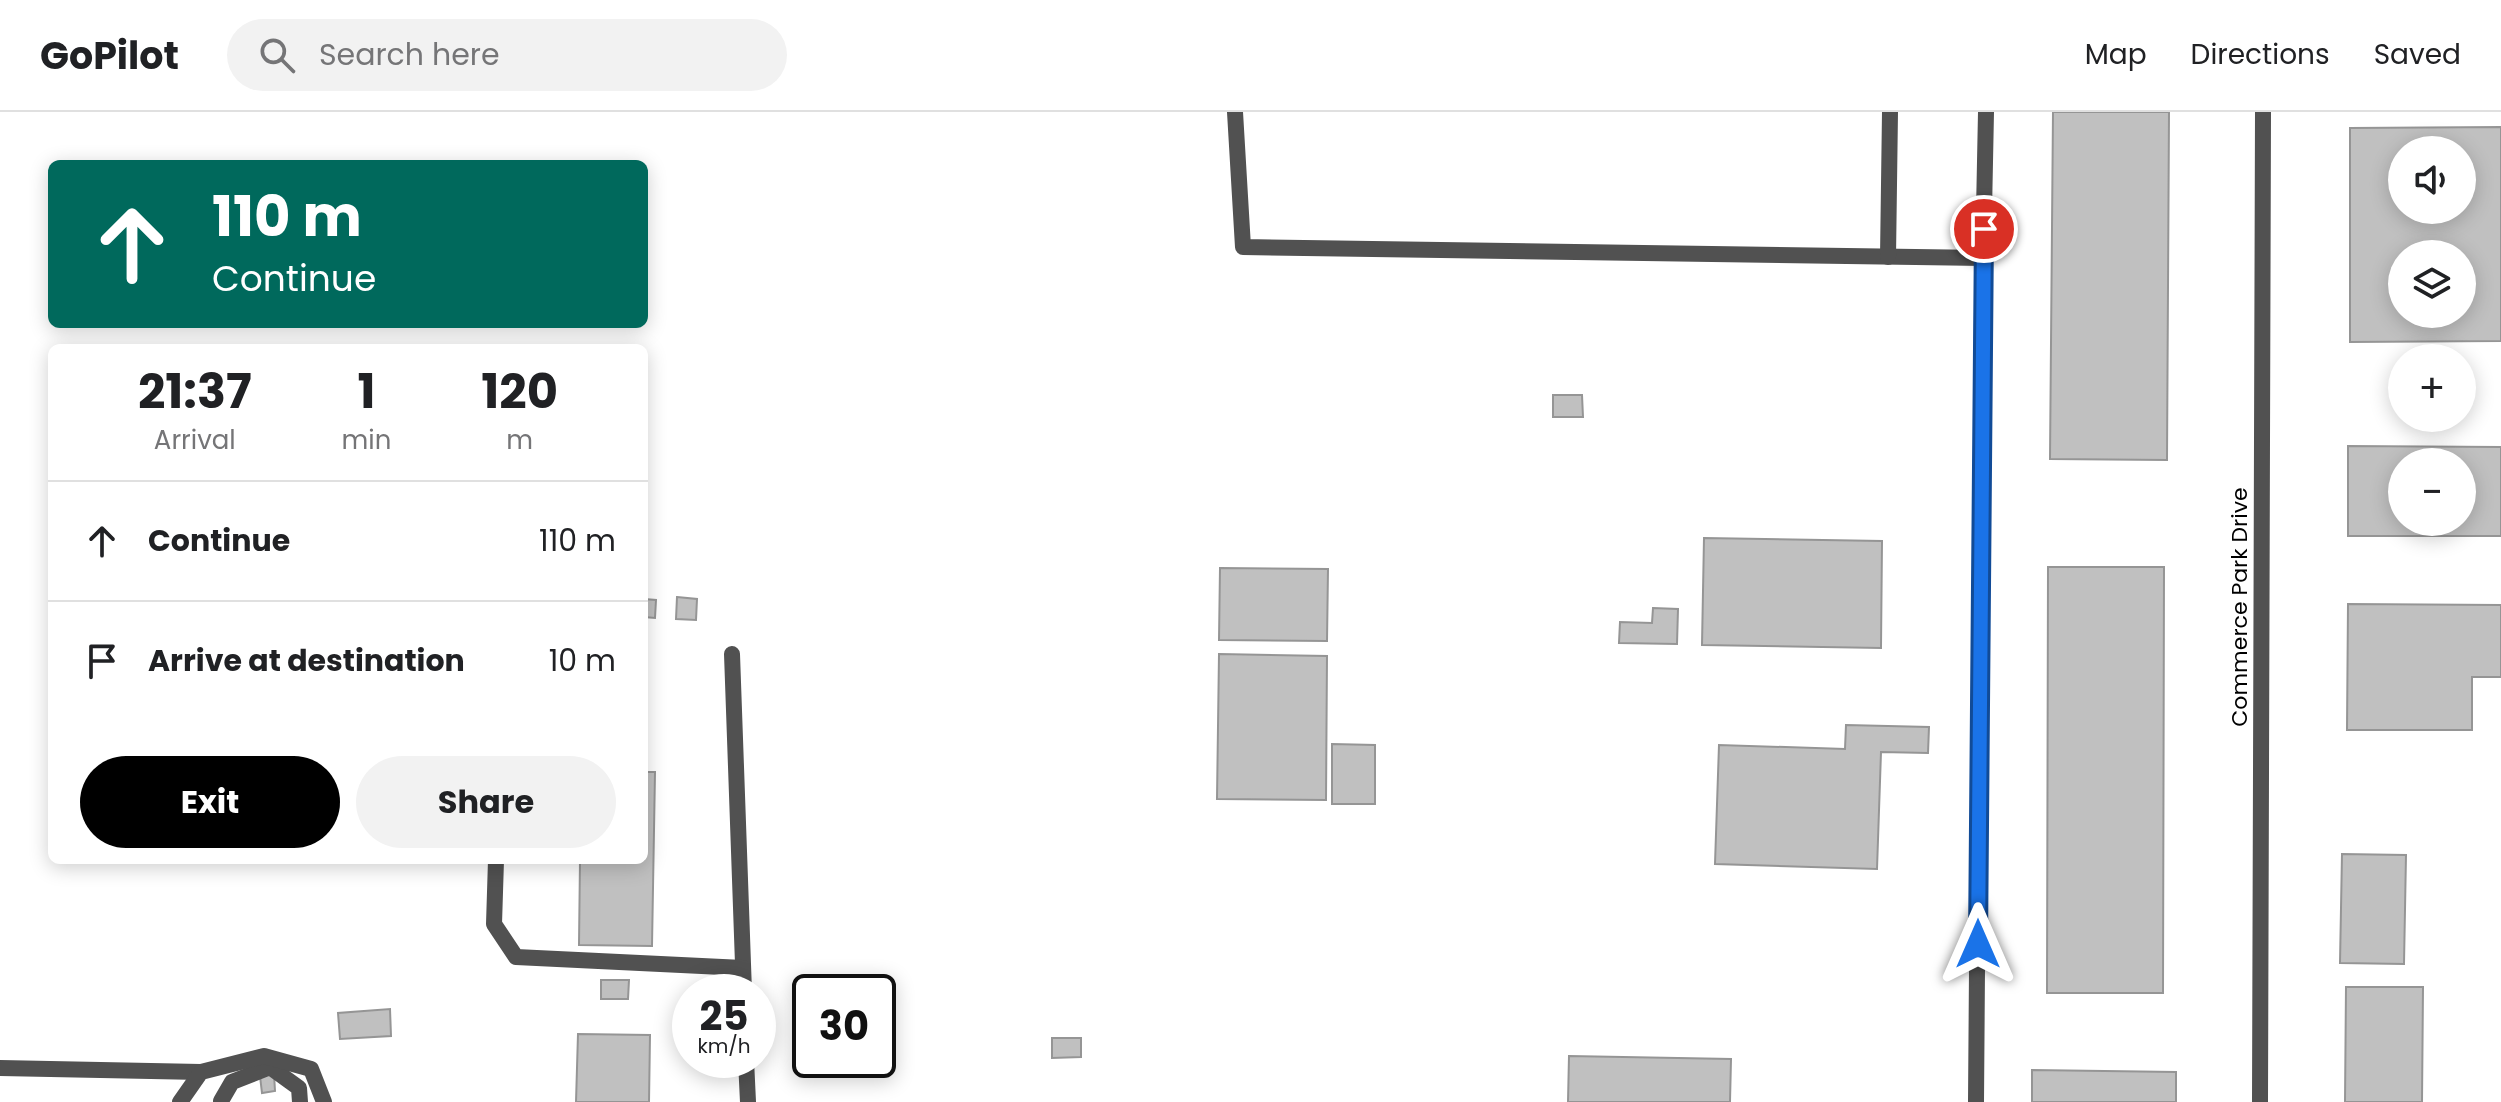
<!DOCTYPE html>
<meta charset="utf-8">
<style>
body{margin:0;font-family:Poppins,sans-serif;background:#f2f2f2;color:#202124;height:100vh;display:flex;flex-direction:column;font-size:30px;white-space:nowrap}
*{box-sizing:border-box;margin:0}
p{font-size:26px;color:#757577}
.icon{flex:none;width:44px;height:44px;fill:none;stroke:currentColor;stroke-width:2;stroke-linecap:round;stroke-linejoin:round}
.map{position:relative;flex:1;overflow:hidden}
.sheet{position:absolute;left:48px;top:232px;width:600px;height:520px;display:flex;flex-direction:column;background:#fff;border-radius:12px;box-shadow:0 4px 20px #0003}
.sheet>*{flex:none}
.hud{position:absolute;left:48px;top:48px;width:600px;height:168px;border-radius:12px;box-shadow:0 4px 20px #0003;background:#00695c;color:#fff;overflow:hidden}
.controls{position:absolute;left:2388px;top:24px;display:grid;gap:16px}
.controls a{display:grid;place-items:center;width:88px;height:88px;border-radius:50%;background:#fff;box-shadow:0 4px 20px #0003;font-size:40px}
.speed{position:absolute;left:672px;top:862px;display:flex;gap:16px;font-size:40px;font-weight:700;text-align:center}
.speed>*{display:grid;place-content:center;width:104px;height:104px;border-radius:50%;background:#fff;box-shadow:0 4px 20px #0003;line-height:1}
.speed small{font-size:20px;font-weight:400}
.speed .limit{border:4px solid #111;border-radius:12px;background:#fff;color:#111}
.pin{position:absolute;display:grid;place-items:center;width:68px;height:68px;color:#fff;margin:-34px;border:4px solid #fff;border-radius:50%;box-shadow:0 2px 8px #0007}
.me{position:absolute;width:88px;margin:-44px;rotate:0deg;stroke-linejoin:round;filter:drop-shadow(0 0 6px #0008)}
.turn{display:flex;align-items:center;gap:28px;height:168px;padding:0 32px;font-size:36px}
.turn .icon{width:104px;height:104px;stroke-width:2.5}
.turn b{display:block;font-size:56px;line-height:68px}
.eta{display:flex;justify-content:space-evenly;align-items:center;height:136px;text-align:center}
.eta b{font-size:48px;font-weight:700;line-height:56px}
.action{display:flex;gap:16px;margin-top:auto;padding:16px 32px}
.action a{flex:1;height:92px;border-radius:48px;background:#000;color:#fff;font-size:32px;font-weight:700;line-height:92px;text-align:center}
.action a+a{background:#f2f2f2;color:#202124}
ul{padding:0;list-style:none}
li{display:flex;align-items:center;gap:24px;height:120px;padding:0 32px;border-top:2px solid #e0e0e0}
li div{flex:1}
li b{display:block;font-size:30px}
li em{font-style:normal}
header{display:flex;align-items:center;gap:48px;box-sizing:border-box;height:112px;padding:0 40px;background:#fff;border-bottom:2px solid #e0e0e0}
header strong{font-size:38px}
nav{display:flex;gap:44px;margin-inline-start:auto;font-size:28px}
.search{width:560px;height:72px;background:#f2f2f2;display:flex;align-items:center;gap:20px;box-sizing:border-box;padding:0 28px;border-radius:44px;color:#757577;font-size:30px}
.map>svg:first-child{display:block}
.building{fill:#c0c0c0;stroke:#959595;stroke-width:2;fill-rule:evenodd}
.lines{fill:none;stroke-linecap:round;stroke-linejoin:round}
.service{stroke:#515151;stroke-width:16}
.minor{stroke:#515151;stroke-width:16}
.route-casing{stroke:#114b97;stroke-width:20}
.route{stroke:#1a73e8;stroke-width:14}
.labels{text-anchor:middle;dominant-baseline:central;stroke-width:7;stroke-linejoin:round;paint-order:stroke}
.street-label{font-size:22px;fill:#000;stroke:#fff}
</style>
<header>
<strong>GoPilot</strong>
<div class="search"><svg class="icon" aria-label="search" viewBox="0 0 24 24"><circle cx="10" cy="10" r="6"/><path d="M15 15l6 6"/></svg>Search here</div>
<nav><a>Map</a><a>Directions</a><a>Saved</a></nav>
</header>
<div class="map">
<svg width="2501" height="990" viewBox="0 0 2501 990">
<rect width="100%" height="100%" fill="#fff"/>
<g class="building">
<path d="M2053,0H2169L2167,348L2050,347Z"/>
<path d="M2501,15V229L2350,230V16ZM2402,38H2462V98H2402ZM2402,142H2462V202H2402Z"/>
<path d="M1553,283H1582L1583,305H1553Z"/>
<path d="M2348,334L2501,335V424H2348ZM2402,350H2462V410H2402Z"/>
<path d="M1704,426L1882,429L1881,536L1702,533Z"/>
<path d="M2048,455H2164L2163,881H2047Z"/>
<path d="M1220,456L1328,457L1327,529L1219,528Z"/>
<path d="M677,485L697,487L696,508L676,507Z"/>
<path d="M644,487L656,488L655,506L644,505Z"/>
<path d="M2348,492L2501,493V565H2472V618H2347Z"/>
<path d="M1653,496L1678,497L1677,532L1619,531L1620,510L1652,511Z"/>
<path d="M1219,542L1327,544L1326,688L1217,687Z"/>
<path d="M1846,613L1929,615L1928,641L1881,640L1877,757L1715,752L1719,633L1845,637Z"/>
<path d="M1332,632L1375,633V692H1332Z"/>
<path d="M644,660H655L652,834L579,833L580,748H644Z"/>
<path d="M2342,742L2406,743L2404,852L2340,851Z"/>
<path d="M601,868H629L628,887H601Z"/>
<path d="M2346,875H2423L2422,990H2345Z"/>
<path d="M390,897L391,924L340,927L338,901Z"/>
<path d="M578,922L650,923L649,990H576Z"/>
<path d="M1052,926H1081V945L1052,946Z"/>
<path d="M1569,944L1731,947L1730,990H1568Z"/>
<path d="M2032,958L2176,960V990H2032Z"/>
<path d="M274,962L275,979L262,981L260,964Z"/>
</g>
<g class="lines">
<g class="service">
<path d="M1235,0L1243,135L1984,146"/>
<path d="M1888,145L1890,0"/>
<path d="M1982,199L1986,0"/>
<path d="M732,542L744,880"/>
<path d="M496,748L494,812L516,845L743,856"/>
<path d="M746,948L748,990"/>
<path d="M0,956L201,960"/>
<path d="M221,989L232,970L270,955L299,976L300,990"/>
<path d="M180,990L201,960L264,944L311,957L324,990"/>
</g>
<g class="minor">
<path d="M1976,990L1982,199"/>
<path d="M2260,990L2263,0"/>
</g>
</g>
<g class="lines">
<g class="route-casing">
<path id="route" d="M1978,832L1984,117"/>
</g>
<use href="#route" class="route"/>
</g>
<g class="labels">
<g class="street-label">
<text transform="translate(2239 495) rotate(-90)">Commerce Park Drive</text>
</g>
</g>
</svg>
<div class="controls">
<a><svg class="icon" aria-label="sound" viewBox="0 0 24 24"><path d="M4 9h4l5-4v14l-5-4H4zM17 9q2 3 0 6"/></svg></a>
<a><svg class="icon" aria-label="layers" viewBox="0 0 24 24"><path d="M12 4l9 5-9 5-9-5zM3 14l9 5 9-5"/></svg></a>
<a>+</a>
<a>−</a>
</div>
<div class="speed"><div>25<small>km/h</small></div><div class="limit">30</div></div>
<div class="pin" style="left:1984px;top:117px;background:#d93025"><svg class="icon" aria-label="arrive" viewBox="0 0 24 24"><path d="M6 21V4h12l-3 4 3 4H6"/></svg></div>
<svg class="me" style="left:1978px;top:832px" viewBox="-20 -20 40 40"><path d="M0-17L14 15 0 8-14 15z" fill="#1a73e8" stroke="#fff" stroke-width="4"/></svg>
<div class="hud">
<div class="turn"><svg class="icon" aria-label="ahead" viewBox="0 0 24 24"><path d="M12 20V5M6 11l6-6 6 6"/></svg><div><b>110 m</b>Continue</div></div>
</div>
<section class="sheet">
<div class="eta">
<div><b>21:37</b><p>Arrival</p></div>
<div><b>1</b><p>min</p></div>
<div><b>120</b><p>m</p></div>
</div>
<ul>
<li><svg class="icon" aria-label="ahead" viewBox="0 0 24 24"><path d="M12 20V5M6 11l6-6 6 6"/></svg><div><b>Continue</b></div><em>110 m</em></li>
<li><svg class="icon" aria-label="arrive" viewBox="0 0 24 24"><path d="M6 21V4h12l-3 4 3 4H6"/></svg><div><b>Arrive at destination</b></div><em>10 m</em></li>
</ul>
<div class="action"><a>Exit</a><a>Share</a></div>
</section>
</div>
